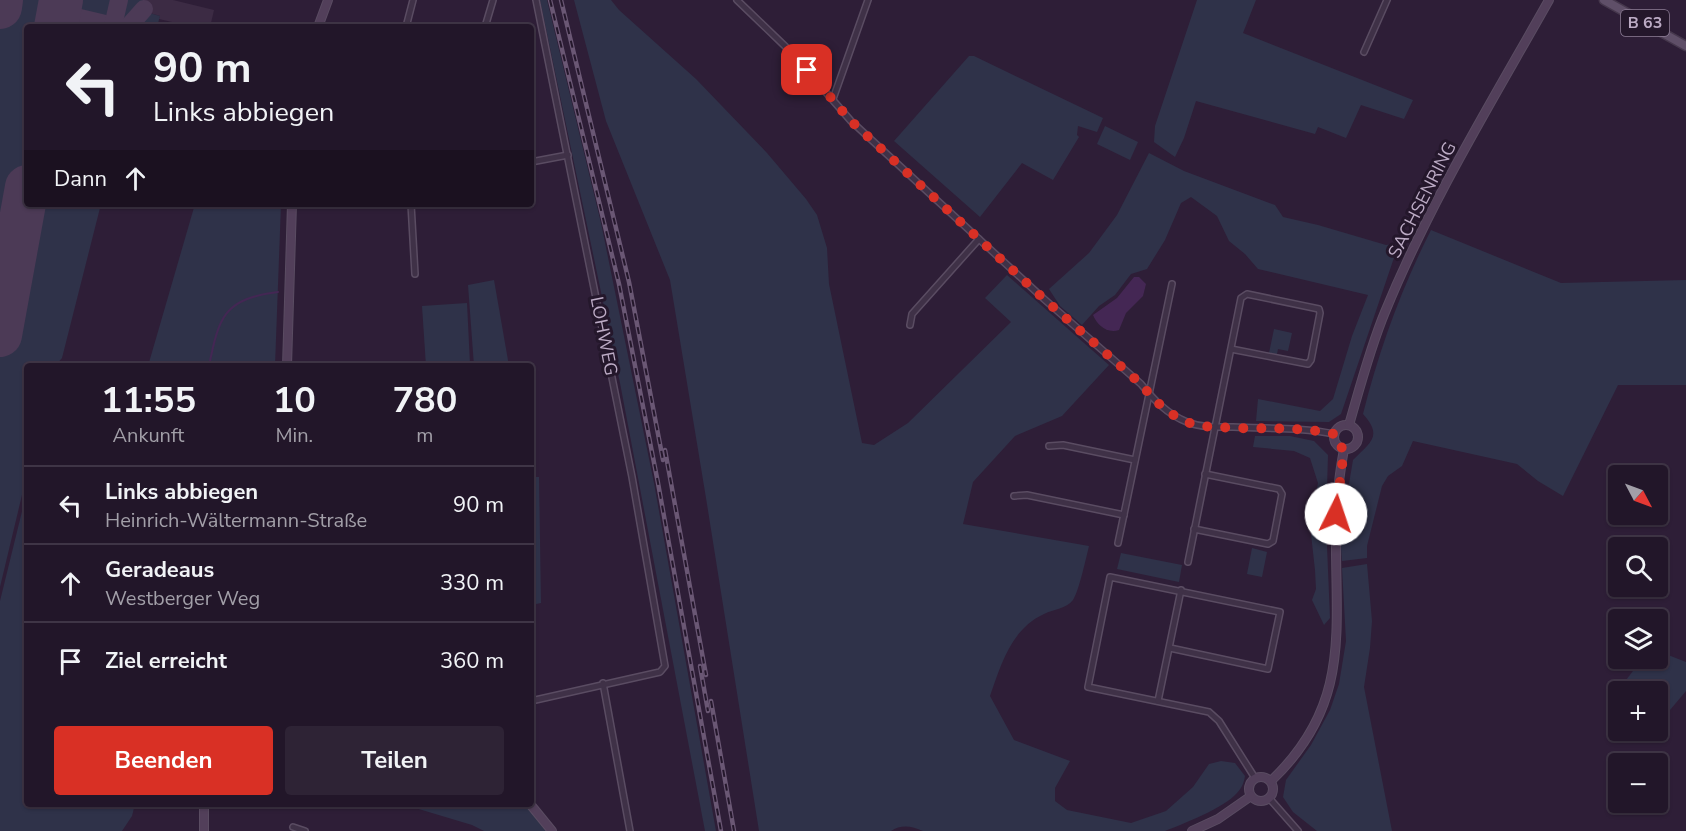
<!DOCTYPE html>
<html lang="de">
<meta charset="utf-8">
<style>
body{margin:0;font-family:"Nunito Sans",sans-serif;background:#2e2335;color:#f1f3f6;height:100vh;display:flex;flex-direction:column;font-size:22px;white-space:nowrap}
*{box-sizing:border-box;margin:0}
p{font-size:20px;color:#a29fa8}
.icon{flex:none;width:33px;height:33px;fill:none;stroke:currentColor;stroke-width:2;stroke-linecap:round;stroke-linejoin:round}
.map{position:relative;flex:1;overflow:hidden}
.side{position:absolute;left:24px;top:363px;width:510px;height:444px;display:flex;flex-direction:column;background:#221629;border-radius:6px;box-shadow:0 2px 4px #0004,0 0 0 2px #3f3546}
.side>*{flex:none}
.top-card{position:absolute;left:24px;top:24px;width:510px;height:183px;border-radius:6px;box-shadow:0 2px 4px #0004,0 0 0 2px #3f3546;background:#221629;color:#f1f3f6;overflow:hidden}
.needle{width:39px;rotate:131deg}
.buttons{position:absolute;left:1608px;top:465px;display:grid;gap:12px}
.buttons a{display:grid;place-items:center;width:60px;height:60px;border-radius:6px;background:#221629;box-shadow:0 2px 4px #0004,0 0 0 2px #3f3546;font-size:30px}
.pin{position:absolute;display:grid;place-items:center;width:51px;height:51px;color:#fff;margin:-26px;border-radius:12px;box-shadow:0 3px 9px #0006}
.me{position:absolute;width:66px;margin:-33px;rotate:4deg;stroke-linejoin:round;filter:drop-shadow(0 0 4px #0008)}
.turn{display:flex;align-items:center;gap:21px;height:126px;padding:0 30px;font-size:27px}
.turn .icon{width:78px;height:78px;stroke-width:2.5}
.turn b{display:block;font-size:42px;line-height:51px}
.then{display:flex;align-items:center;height:57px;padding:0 30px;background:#0003;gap:12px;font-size:22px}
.eta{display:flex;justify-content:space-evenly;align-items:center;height:102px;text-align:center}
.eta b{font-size:36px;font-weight:700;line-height:42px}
.button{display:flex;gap:12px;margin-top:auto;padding:12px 30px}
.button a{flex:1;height:69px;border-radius:6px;background:#d93025;color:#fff;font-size:24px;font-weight:700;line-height:69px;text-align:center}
.button a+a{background:#2e2335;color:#f1f3f6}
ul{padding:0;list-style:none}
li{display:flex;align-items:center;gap:18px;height:78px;padding:0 30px;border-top:2px solid #3f3546}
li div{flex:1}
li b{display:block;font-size:22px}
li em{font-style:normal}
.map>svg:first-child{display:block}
.airport{fill:#3c2b44}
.green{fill:#2f3249}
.water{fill:#442754}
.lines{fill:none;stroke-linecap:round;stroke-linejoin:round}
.stream{stroke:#442754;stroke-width:2}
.taxiway{stroke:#4c3a56;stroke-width:18}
.runway{stroke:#4c3a56;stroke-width:44}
.street-casing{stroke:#5a4c62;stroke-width:8}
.secondary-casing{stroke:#5a4c62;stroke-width:10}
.primary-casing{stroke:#46384d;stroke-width:11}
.street{stroke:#3f3147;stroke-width:5}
.secondary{stroke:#523f5a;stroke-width:8}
.primary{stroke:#5f4f68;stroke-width:8}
.rail-casing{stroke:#6a5774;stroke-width:4.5}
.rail{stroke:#24172b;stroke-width:2;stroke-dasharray:7;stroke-linecap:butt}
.route{stroke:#d93025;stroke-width:10;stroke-dasharray:0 18}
.labels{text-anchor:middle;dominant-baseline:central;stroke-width:6;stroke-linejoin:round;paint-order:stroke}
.shield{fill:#24172b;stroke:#8e7f97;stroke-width:1.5}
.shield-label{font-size:16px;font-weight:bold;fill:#bcabc5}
.street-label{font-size:18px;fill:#bcabc5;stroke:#24172b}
</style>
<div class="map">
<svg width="1686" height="831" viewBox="0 0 1686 831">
<rect width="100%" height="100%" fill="#2e1e37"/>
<path class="airport" d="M145,0H173L214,10L211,23L229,27H194L159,19L160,16L146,12L141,7Z"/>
<g class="green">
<path d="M0,0H145L141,9L142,11L160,16L157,27H27V204H101L62,358L55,366H27V474L0,587Z"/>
<path d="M540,0H547L601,223L654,483L716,831H705L620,383Z"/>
<path d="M574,0H611L619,10L696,79L767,153L806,199L817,215L827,248L829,284L862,443L874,445L908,423L1011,322L985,298L1007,275L1109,365L1062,416L1015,436L973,482L963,524L1089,546C1086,558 1079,591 1073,600C1066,609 1054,609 1044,614C1011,629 1001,665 990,696L1014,740L1070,761L1055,788V801L1067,810L1131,823L1166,811L1193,787L1209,764L1221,761L1235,763L1245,776C1244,782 1242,788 1237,793C1224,808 1183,824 1165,831H923C912,826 901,824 891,831H759L706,498L670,280L606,121Z"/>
<path d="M1197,0H1256L1243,33L1413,100L1404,119L1361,105L1346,138L1318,127L1315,134L1196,101L1184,138L1175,157L1154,142L1155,126Z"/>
<path d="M969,56H974L1103,118L1097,132L1078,126L1077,135L1079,137L1053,180L1022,163L980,217L894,141Z"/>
<path d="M1105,126L1138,142L1130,160L1097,144Z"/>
<path d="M1149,153L1184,171L1275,205L1283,217L1318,225L1386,245L1399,243L1341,414L1329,422L1256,421L1258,399L1320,411L1333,399L1352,336L1368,295L1258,269L1245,254L1229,241L1217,216L1191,197L1181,203L1165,240L1147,269L1131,274L1115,295L1099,306L1082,325L1060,306L1049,289L1089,253L1117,215Z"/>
<path d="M195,204H281L275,366H148Z"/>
<path d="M1431,230L1561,283L1686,280V385H1618L1563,496L1538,481L1517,464L1413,441L1402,466L1388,476L1382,486L1367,546V558L1342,561L1340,537L1353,460C1369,443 1384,437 1363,414C1379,350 1401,289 1431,230Z"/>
<path d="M494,280L509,366H474L468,285Z"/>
<path d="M467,303L470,364L426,366L422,306Z"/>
<path d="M1274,329L1292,333L1288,351L1278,349L1277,354L1269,353Z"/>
<path d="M1255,436H1290L1314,441L1328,455L1326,522L1330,618L1324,625L1312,600L1316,589L1315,570L1310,525L1318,483L1310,458L1294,451L1253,447Z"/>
<path d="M531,477H539L541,603L531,605Z"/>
<path d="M27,491V804H135L132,816L122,831H0V601Z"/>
<path d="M1252,548L1267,552L1262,577L1247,574Z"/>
<path d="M1121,553L1182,565L1179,582L1117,569Z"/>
<path d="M1367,564L1372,621L1370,648L1364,687L1392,831H1317L1293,812L1283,797L1286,780L1311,745L1330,710L1339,684L1346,641L1342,568Z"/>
<path d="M1658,651L1686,662V691L1670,710L1658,721V692H1618V704L1611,700L1642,659L1658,658Z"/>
<path d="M402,804H525L546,831H484L472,825Z"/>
</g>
<path class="water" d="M1134,277H1139L1146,284L1143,296L1126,313L1119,330C1107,334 1097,325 1093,315L1117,298Z"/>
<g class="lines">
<path class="stream" d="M209,366C219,316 224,299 278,292"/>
<g class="taxiway">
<path d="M59,13L118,27"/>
<path d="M113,26L119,0"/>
<path d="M128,27L144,9"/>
</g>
<g class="runway">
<path d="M0,7L1,0"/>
<path d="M56,27L61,0"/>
<path d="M0,335L27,187"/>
</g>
<g class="street-casing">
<g id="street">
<path d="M737,0L790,51L851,121L1044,299L1141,384C1154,400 1167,414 1187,422C1202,428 1217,427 1233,427C1267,429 1301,427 1334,434"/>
<path d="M406,27L413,0"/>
<path d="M485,27L493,0"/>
<path d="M1364,52L1387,0"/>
<path d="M833,99L868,0"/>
<path d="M531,162L568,155"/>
<path d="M411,204L415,274"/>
<path d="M910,325L912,314L979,239"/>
<path d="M1049,446L1063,445L1135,460"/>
<path d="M1014,496L1027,495L1124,515"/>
<path d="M1194,529L1268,544L1273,541L1282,494L1279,489L1205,474"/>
<path d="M1118,543L1172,284"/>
<path d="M1188,562L1241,298L1247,294L1319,309L1320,313L1311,360L1308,364L1231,349"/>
<path d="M1170,648L1268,669L1280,612L1110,577L1088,687L1209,712L1219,721L1255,778"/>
<path d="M603,683L630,831"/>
<path d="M531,701L660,672L665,666L632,477L536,0"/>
<path d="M1158,701L1181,590"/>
<path d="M1269,798L1298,831"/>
<path d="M293,827L305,831"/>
</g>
</g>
<g class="secondary-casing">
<g id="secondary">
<path d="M318,27L328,0"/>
<path d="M287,366L292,204"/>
<circle cx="1346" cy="437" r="12"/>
<path d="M1349,425C1360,387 1370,348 1385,312C1430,202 1491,103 1549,0"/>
<circle cx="1261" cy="789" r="12"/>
<path d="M1271,781C1352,704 1335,631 1336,531C1336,503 1339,476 1344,449"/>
<path d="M530,804L552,831"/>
<path d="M204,831V804"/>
<path d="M1192,831L1218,819L1251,796"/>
</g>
</g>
<g class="primary-casing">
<path id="primary" d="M1604,0L1686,46"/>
</g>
<use href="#street" class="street"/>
<use href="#secondary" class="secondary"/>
<use href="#primary" class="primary"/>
<g class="rail-casing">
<g id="rail">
<path d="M550,0L619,284L658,483L721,831"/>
<path d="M561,0L629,282L663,460"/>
<path d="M665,450L706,675"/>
<path d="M700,666L708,711"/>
<path d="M711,701L734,831"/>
</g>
</g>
<use href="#rail" class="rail"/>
</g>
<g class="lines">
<path class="route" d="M807,70L851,121L1044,299L1141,384C1154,400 1167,414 1187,422C1203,428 1220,427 1237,428C1270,429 1302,427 1334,434L1336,444L1344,449L1336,514"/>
</g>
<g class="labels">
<rect class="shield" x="1621" y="10" width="48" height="26" rx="4.5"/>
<g class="shield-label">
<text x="1645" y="23">B 63</text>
</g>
<g class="street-label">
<text transform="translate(1422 200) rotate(-63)">SACHSENRING</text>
<text transform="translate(604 336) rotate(79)">LOHWEG</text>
</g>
</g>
</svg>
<div class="buttons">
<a><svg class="needle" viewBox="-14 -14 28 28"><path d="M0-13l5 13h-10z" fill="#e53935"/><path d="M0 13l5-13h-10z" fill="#a29fa8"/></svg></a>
<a><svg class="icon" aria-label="search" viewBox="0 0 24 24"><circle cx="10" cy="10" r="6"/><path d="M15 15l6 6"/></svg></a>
<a><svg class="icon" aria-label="layers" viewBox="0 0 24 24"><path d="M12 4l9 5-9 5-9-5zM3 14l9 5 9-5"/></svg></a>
<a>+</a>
<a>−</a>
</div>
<div class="pin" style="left:807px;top:70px;background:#d93025"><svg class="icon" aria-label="arrive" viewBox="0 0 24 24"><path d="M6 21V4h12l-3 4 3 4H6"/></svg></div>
<svg class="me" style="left:1336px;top:514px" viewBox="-20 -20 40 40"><circle r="19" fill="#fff"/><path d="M0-13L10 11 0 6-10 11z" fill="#d93025"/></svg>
<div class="top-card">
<div class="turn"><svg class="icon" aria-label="left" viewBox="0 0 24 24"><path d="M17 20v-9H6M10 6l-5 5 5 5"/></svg><div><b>90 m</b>Links abbiegen</div></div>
<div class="then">Dann<svg class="icon" aria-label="ahead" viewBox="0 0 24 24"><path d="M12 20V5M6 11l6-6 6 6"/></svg></div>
</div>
<section class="side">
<div class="eta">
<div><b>11:55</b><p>Ankunft</p></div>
<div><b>10</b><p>Min.</p></div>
<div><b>780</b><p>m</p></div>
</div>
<ul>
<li><svg class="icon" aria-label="left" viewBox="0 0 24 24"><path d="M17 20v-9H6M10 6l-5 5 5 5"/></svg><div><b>Links abbiegen</b><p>Heinrich-Wältermann-Straße</p></div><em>90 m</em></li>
<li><svg class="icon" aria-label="ahead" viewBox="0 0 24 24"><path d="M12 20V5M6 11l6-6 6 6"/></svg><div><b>Geradeaus</b><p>Westberger Weg</p></div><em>330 m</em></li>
<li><svg class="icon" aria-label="arrive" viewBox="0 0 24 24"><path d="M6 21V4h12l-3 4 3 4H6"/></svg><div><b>Ziel erreicht</b></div><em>360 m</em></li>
</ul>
<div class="button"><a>Beenden</a><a>Teilen</a></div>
</section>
</div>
